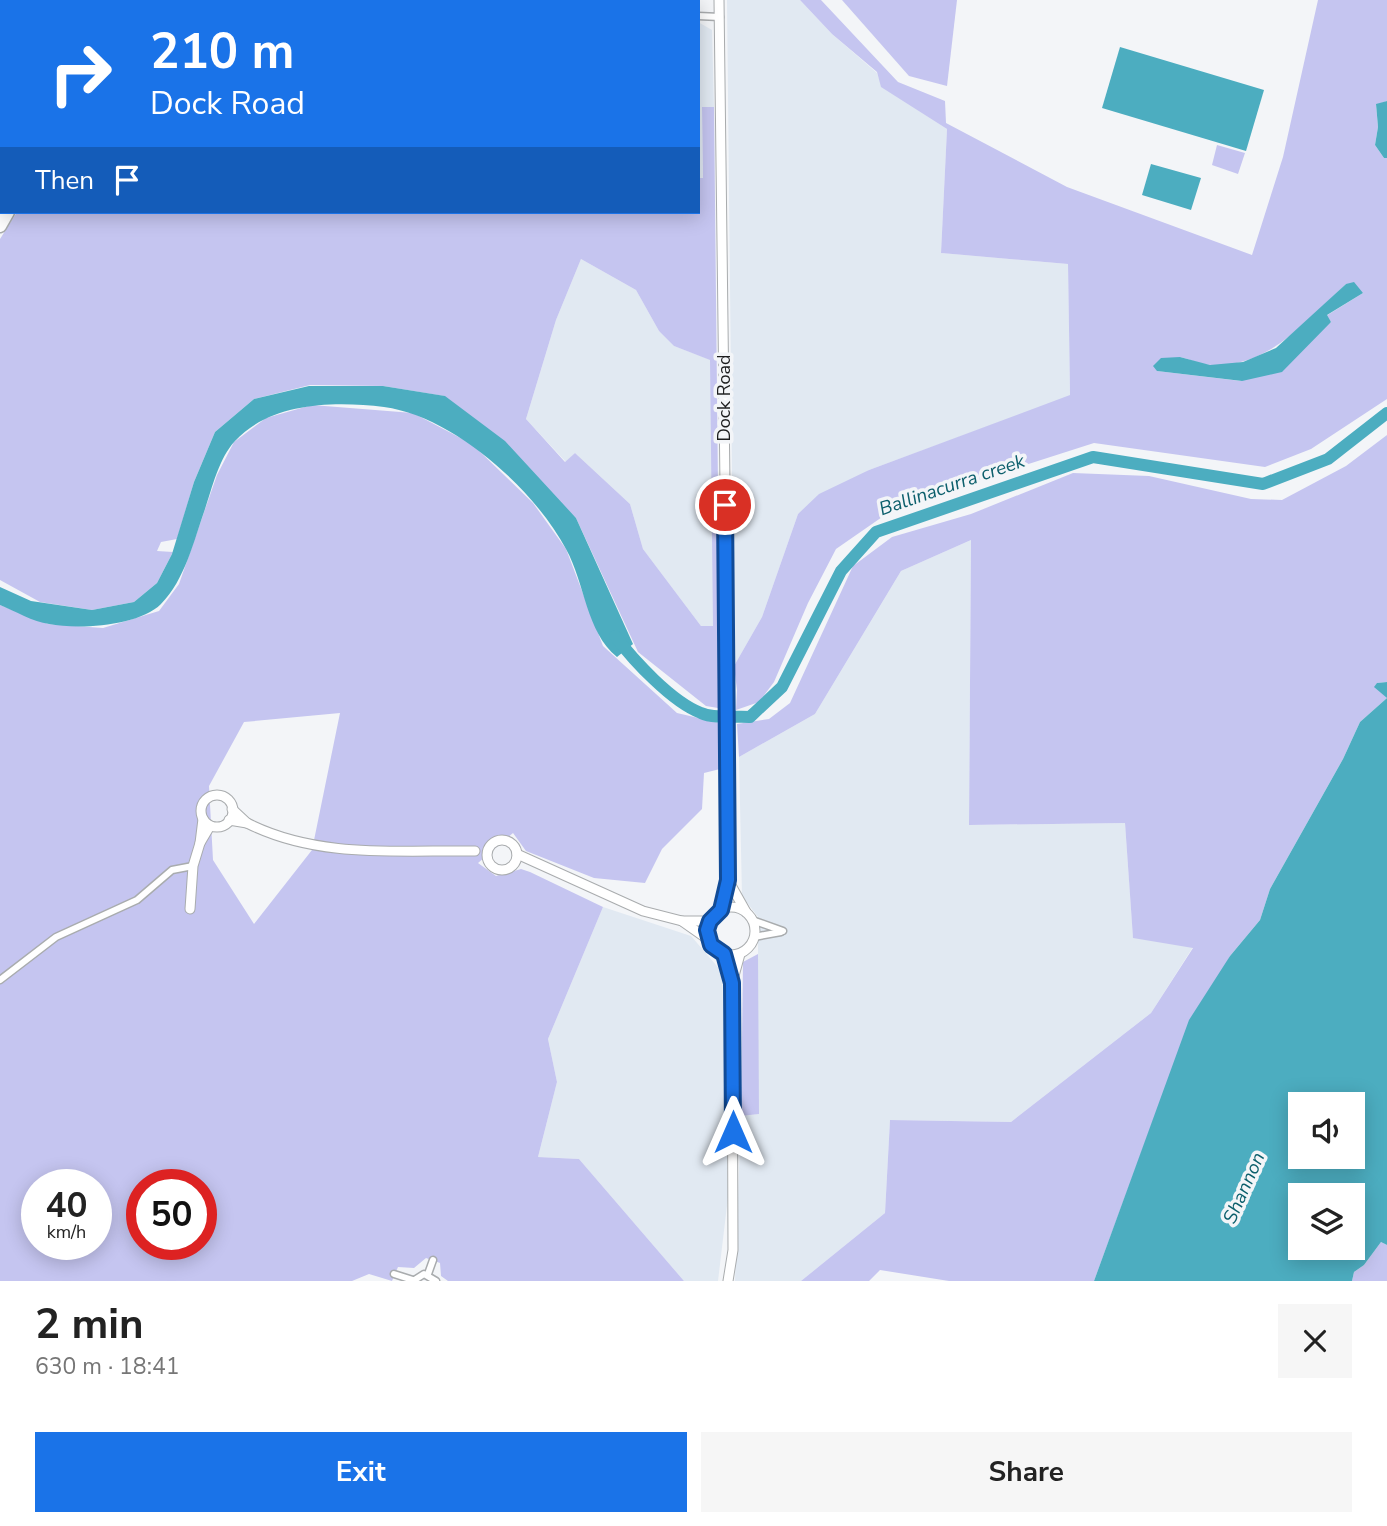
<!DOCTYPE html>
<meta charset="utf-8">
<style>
body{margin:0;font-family:"Nunito Sans",sans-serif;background:#f6f6f6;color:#222;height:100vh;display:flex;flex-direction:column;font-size:26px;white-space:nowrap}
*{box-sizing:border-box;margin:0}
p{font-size:23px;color:#767676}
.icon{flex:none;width:38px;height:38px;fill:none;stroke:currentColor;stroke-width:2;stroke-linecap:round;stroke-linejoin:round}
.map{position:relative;height:1281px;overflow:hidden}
.sheet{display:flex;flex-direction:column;background:#fff;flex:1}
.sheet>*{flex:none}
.guide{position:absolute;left:0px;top:0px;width:700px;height:214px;box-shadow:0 4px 18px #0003;background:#1a73e8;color:#fff;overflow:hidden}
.buttons{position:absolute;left:1288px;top:1092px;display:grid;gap:14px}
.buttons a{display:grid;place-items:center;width:77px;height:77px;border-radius:0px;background:#fff;box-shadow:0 4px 18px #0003;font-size:35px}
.speed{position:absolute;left:21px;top:1169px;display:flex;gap:14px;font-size:35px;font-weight:700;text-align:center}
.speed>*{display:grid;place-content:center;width:91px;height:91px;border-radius:50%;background:#fff;box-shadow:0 4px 18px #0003;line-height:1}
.speed small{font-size:18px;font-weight:400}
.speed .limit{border:10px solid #d22;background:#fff;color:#111}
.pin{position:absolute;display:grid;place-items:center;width:60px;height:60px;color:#fff;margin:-30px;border:4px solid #fff;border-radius:50%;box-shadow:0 2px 7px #0007}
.me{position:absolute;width:77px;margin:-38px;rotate:0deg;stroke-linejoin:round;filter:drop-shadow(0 0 5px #0008)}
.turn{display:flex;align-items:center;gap:24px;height:147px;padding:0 35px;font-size:32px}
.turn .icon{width:91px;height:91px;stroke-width:2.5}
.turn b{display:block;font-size:49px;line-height:60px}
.then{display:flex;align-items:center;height:66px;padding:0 35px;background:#0003;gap:14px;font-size:26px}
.round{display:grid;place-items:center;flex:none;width:74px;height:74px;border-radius:0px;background:#f6f6f6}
.overview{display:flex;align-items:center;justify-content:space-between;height:119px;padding:0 35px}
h1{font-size:42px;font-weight:700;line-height:52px}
.button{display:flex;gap:14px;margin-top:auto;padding:14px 35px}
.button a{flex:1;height:80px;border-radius:0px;background:#1a73e8;color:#fff;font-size:28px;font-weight:700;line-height:80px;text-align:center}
.button a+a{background:#f6f6f6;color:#222}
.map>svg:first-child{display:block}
.built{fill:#e1e9f2}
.green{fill:#c5c5f0;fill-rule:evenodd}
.water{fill:#4cadc0;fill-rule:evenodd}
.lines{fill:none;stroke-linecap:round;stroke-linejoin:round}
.river{stroke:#4cadc0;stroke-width:12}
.street-casing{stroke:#a9acae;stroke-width:9}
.secondary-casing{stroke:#a9acae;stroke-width:11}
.highway-casing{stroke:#a9acae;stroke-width:15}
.street{stroke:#fff;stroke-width:6}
.secondary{stroke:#fff;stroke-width:9}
.highway{stroke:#fff;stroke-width:12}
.route-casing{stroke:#114b97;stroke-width:18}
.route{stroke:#1a73e8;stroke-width:12}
.labels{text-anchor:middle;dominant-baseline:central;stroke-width:7;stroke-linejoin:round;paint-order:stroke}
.street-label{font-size:18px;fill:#1c1d1e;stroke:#f3f5f8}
.water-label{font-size:19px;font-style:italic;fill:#0c5f6c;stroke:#f3f5f8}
</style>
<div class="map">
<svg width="1387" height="1281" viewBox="0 0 1387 1281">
<rect width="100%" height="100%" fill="#f3f5f8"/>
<g class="built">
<path d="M727,0H800L832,34L877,73L882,87L947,129L941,253L1068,264L1070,396L869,470L798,514L762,617L734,666Z"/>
<path d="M698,22L712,30L714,107L702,108L703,178H698Z"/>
<path d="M581,259L636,290L659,331L674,346L711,360L714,626H701L643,549L630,504L575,453L566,462L526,419L556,320Z"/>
<path d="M971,540L969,825L1125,823L1133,937L1193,947L1151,1013L1011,1122L890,1120L885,1213L801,1281H735L741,1116L758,1114V917L742,896L739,757L815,714L901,571Z"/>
<path d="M603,907L691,936L722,972L728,1197L718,1281H684L579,1159L538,1157L557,1082L548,1039Z"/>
</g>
<g class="green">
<path d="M800,0H821L898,82L945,101L946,123L1067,187L1252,255L1283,157L1318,0H1387V101L1376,105L1378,127L1375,145L1384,158H1387V399L1311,449L1265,467L1094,443L898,506L836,549L808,603L774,682L759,702L736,710L737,690L734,666L762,617L798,514L819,494L869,470L1070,395L1068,264L941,253L947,129L881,87L877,72L832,34ZM1346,284L1363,293L1326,316L1331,322L1241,381L1157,371L1180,357C1190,359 1201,365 1212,365C1269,368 1307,320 1346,284Z"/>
<path d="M842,0H957L947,86L909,76Z"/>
<path d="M702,107H714L720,679L718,708L706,706L638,652L576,518L444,396L383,386L310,385L254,399L215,432L194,482L177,539L161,542L157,551L173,552L157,583L134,602L92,610L40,602L0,580V239L17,212H698V178H703ZM581,259L636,290L659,331L674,346L710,360L713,626H701L643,549L630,504L575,453L565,462L526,419L556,320Z"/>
<path d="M1217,145L1245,153L1238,174L1212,165Z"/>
<path d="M312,405L413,413L472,444L533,503L566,549L603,646L677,713L720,723V769L704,773L702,809L662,849L645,883L594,878L526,851L513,833L478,863L496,876L521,869L530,872L603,907L548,1039L557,1082L538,1157L579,1159L684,1281H448L441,1276L440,1263L426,1258L414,1268L398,1267L392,1281L369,1274L352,1281H0V605L48,624L103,628L159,611L179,584L217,475L234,442L266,418ZM340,713L312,850L254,924L213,860L209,786L244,722ZM37,1185H96V1244H37ZM142,1185H201V1244H142Z"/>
<path d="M1387,435V682L1377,683L1387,698L1360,722L1343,759L1270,889L1260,920L1230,956L1161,1099L1094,1281H949L880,1270L869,1281H801L885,1213L890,1120L1011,1122L1151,1013L1193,948L1133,938L1125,823L969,825L971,540L901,571L815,714L739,757L737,724L769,719L790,703L853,566L892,537L971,514L1073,473L1149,476L1251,499L1282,500L1346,466Z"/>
<path d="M758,954L759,1114L741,1116L743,962Z"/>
<path d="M1381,1242L1387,1245V1281H1352L1354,1272L1364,1265Z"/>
</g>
<g class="water">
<path d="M1120,47L1264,90L1246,151L1102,108Z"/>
<path d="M1387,101V158H1384L1375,145L1378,127L1376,104Z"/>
<path d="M1151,164L1201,178L1191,210L1142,195Z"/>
<path d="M1354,282L1363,293L1327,315L1331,322L1282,372L1242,381L1157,371L1153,366L1161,358L1180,357L1210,365L1243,362L1276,348L1346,284Z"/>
<path d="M309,386H383L445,396L505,441L576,518L633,644L617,657C586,632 585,583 566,549C534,489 453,416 384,407C334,401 271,402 235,441C219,458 212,488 205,509C194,540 185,580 161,604C139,626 79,630 49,624C33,622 15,611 0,605V587L31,601L92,610L134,602L157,583L172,554L194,482L215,432L254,399Z"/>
<path d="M1387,682V1245L1381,1242L1364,1265L1354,1272L1352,1281H1094L1189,1020L1230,956L1260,920L1270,889L1343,759L1360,722L1387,698L1374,687L1377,683ZM1353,1104V1157H1300V1104ZM1353,1195V1248H1300V1195Z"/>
</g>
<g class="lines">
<path class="river" d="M615,636C634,661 672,702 701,713C714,719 736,716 750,717L782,687L841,571L876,532L1093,457L1263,484L1328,459L1387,413"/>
<g class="street-casing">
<g id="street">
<path d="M391,0L392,2"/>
<path d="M698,16L720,17"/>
<path d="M752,920L783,931"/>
<path d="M754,937L781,932"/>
<path d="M0,980L56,937L137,900L172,870L193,866"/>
<path d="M394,1274L413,1280"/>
<path d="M428,1274L433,1260"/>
<path d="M413,1281L424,1274L436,1281"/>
</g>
</g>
<g class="secondary-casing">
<g id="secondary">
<path d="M719,0L728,728V880L721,910"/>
<circle cx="217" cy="811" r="16"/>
<path d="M203,819L200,843L210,826"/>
<path d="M229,820L247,823L232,809"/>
<path d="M247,823C318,859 398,850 475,851"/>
<circle cx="502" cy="855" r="15"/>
<path d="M517,854L643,911L682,921H710"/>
<path d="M728,880L746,912"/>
<circle cx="731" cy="931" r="24"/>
<path d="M190,909L193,866L200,843"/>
<path d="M682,921L709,940"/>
<path d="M724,954L731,981"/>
<path d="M728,1281L733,1250L732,983L740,954"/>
</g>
</g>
<g class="highway-casing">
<g id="highway">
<path d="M139,2L140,0"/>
<path d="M172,2L174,0"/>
<path d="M0,202L2,199"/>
<path d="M0,226L8,212"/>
</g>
</g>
<use href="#street" class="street"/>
<use href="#secondary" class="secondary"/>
<use href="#highway" class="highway"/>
</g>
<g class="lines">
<g class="route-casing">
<path id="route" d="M725,505L728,880L721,910L710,921L707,930L711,945L724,954L732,983L733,1132"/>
</g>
<use href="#route" class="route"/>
</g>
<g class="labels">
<g class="street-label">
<text transform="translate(724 398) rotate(-90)">Dock Road</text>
</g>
<g class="water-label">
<text transform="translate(952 485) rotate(-19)">Ballinacurra creek</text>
<text transform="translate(1244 1188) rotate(-66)">Shannon</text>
</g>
</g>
</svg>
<div class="buttons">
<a><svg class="icon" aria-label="sound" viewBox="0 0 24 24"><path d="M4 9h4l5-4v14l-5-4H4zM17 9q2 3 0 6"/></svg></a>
<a><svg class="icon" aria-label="layers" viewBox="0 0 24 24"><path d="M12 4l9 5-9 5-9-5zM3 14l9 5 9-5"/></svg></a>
</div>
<div class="speed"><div>40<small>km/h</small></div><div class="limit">50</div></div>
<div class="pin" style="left:725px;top:505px;background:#d93025"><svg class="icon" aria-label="arrive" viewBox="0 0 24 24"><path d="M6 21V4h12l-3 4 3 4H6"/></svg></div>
<svg class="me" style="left:733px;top:1132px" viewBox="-20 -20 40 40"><path d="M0-17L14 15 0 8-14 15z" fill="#1a73e8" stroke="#fff" stroke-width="4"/></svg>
<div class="guide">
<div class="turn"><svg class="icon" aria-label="right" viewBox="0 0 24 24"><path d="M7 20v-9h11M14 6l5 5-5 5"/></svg><div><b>210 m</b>Dock Road</div></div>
<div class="then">Then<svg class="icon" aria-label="arrive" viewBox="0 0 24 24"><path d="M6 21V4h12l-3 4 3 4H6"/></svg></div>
</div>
</div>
<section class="sheet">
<div class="overview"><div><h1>2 min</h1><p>630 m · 18:41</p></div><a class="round"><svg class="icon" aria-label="close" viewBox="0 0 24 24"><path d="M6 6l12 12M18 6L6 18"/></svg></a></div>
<div class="button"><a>Exit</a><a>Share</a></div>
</section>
